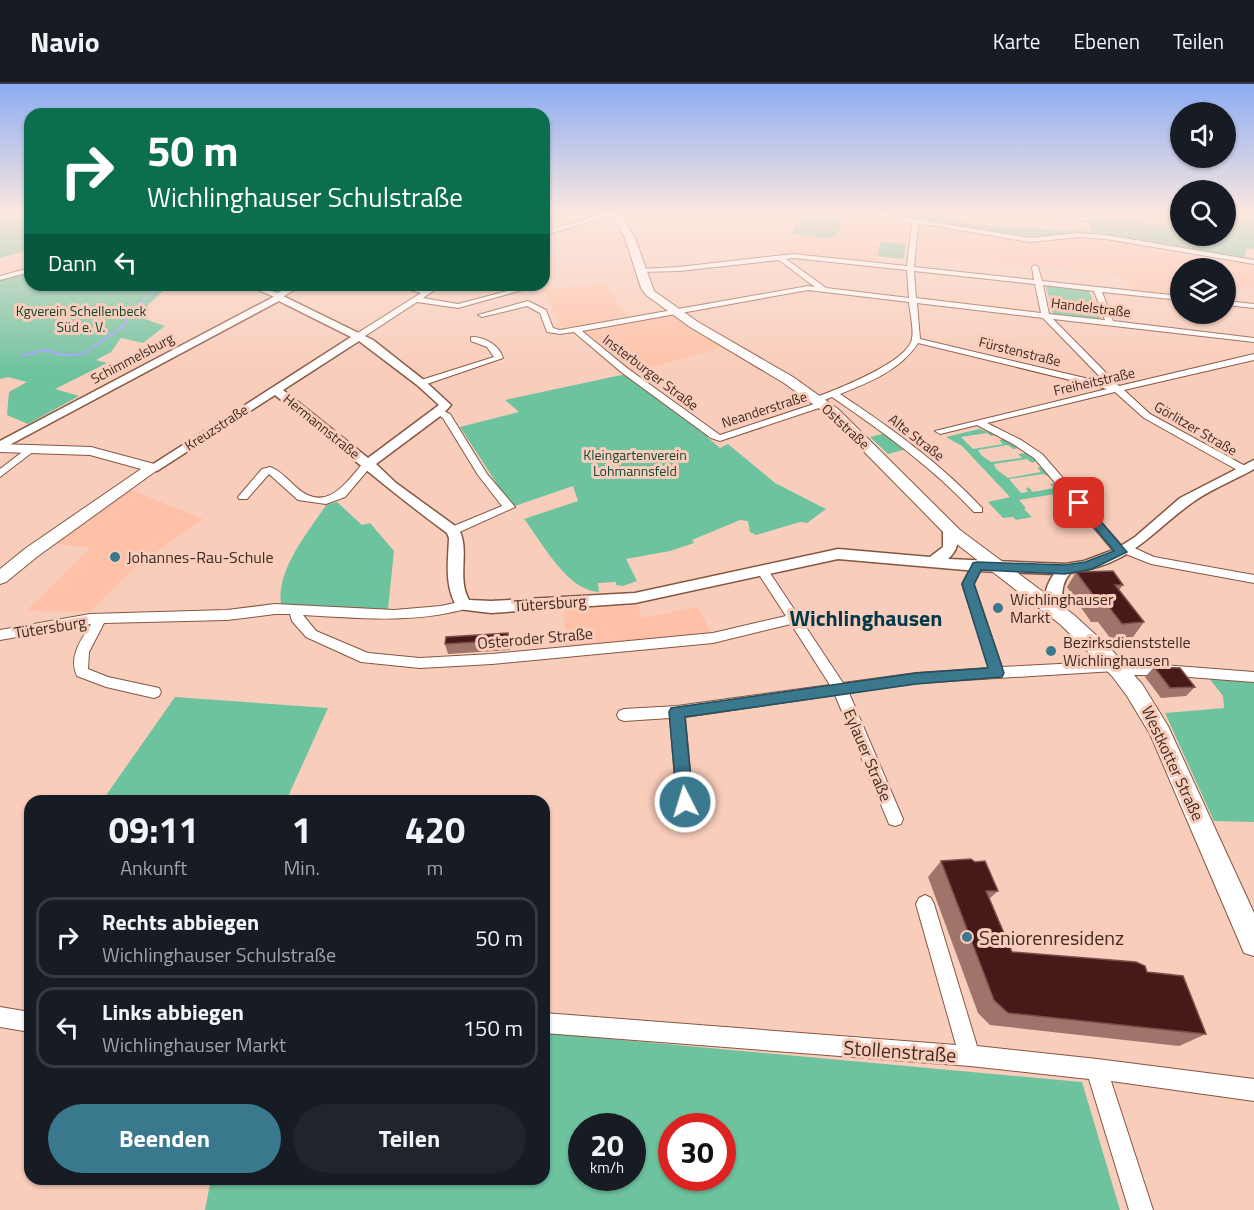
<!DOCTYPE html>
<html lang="de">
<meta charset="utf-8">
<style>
body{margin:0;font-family:"Titillium Web",sans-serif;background:#20242c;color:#f1f3f6;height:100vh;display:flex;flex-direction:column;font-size:22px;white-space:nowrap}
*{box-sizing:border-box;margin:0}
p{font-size:20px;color:#9ea1a6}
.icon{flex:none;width:33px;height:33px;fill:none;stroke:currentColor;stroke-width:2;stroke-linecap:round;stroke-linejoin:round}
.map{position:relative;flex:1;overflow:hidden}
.side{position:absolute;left:24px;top:711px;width:526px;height:390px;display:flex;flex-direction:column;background:#171b24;border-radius:18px;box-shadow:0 2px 4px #0004}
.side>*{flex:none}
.top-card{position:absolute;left:24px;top:24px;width:526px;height:183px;border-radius:18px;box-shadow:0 2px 4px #0004;background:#0b6e4f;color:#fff;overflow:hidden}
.controls{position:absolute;left:1170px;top:18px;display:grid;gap:12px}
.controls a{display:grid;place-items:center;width:66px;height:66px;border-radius:50%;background:#171b24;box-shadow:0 2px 4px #0004;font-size:30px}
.speed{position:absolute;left:568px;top:1029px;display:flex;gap:12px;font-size:30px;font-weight:700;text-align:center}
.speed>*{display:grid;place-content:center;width:78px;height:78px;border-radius:50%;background:#171b24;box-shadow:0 2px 4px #0004;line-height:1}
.speed small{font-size:15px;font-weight:400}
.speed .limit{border:9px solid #d22;background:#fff;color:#111}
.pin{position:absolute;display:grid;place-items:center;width:51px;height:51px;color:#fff;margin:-26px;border-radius:12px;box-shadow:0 3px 9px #0006}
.me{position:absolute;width:66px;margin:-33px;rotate:355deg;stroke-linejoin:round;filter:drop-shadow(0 0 4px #0008)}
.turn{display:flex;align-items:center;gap:21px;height:126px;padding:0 24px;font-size:27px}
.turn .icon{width:78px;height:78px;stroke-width:2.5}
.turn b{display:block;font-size:42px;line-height:51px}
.then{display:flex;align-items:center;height:57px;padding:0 24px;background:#0003;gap:12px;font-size:22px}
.eta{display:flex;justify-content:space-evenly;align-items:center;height:102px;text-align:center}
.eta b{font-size:36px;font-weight:700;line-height:42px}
.button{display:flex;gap:12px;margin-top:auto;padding:12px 24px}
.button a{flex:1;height:69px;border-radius:36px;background:#3a788e;color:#fff;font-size:24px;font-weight:700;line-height:69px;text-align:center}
.button a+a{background:#20242c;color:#f1f3f6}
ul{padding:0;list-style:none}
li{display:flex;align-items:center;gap:18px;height:81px;margin:0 12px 9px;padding:0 12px;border:3px solid #363941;border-radius:18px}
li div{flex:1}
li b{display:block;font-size:22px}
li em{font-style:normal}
header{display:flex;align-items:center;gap:36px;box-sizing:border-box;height:84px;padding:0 30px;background:#171b24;border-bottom:2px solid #363941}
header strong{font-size:28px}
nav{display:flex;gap:33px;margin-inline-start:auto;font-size:21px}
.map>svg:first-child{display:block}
.built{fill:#fec1a7}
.green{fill:#6ec39f;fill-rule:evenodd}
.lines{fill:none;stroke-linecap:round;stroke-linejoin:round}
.stream-far1{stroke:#a3a0ff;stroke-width:1.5}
.stream{stroke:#a3a0ff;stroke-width:2}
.minor-casing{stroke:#855642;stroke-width:2}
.tertiary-casing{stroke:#855642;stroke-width:3}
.secondary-casing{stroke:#855642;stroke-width:2}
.minor{fill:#fff;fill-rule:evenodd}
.tertiary{fill:#fff;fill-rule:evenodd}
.secondary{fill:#fff;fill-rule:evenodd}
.wall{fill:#a0746a}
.shaded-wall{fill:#7c504a}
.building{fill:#471a19;stroke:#7c504a;stroke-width:1.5}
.route{fill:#3a788e;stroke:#264e5c;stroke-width:1.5}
.poi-dot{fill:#3a788e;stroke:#f9cdbb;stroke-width:2}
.labels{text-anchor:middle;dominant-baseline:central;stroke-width:6;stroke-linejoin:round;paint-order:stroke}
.far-street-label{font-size:14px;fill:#402b22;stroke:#f9cdbb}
.far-park-label{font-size:14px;fill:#134935;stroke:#f9cdbb}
.poi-label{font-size:16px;fill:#402b22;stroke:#f9cdbb;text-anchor:start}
.street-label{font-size:16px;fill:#402b22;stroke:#f9cdbb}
.near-poi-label{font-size:20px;fill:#402b22;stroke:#f9cdbb;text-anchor:start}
.near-street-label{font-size:20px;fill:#402b22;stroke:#f9cdbb}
.district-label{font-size:22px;font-weight:bold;fill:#003849;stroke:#f9cdbb}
</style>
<header>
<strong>Navio</strong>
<nav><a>Karte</a><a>Ebenen</a><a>Teilen</a></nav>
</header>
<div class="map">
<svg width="1254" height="1126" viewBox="0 0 1254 1126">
<rect width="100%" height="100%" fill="#f9cdbb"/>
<g class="built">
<path d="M845,129L908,141L906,160L881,158L877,178L783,168L792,150L836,153Z"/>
<path d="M1180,129V143L1146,139L1142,130Z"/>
<path d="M922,142L1037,159L1077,153L1102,154L1142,161L1154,167L1254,180V205L1226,204V184H1180V211L1133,206L1124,192L1028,181L918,173L919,143Z"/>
<path d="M607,201V205L618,215L613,216L628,232L562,244L543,205Z"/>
<path d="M669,229L723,263L634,289L583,250L591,244Z"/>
<path d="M131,406L203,435L135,483L90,528L26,527L91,464L55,460Z"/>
<path d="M639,521L641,534L698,523L711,549L566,565L564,526Z"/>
</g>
<g class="green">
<path d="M0,129H14L30,133V166L0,174Z"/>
<path d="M802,129H845L836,153H831L830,155L792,150Z"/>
<path d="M871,129H940L951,136L977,141L1091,148V138H1095L1097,133L1180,143V152H1226V129H1254V165L1247,164L1244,174L1104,152L1022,153Z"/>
<path d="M880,158L906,160L904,175L878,172Z"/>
<path d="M30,187V201H170L136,232L165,242L143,259L121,254L111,268L96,276L107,279L55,305L79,312L28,340L7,331L9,308L27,298L8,293L0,295V195Z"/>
<path d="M1046,202L1089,207L1100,235L1053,230Z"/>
<path d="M626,290L709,351L707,353L720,364L728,360L775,399L826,425L807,439L800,438L756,451L750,448L748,437L740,436L692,456L694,459L670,467L626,475L637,497L623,502L616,501V498L598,499L599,508C567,507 542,458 524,435L578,417L573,402L512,423L460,343L519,328L505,316Z"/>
<path d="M979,345L996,351L991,352L987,349L961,353L973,365L1003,360L999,356H1005L1020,364L1013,365L1008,361L978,366L981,371L991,378L1022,374L1018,370L1026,369L1036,377L1032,379L1027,375L994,380L996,385L1008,394L1041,388L1037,383L1042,384L1050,393L1043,390L1009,395L1021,409L1028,408L1026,405L1028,403L1033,408L1054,404L1050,400L1055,399L1067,413L1060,414L1055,410L1019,416L1026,424L1024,425L1032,433L1016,436L1013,433L1003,434L988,418L1010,413L962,362L946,353Z"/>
<path d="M886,349L907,365L888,370L870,353Z"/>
<path d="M337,418L362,441L370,439L394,467L388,525L281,521C276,485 308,449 326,421Z"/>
<path d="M1208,593L1254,597V738L1214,737L1165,629L1224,624L1223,612Z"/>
<path d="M175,613L328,624L286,717H102Z"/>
<path d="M545,949L1082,998L1120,1126H205L211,1095H544ZM582,1042H633V1094H582ZM672,1042H723V1094H672Z"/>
</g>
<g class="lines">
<path class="stream-far1" d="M142,217L161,201"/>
<path class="stream" d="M22,272L44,266L63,271L83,270L127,240L125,232L144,216"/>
<g class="minor-casing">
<g id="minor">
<path d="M617,129L618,132L603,134L544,151V147L603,130Z"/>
<path d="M862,129H879L1030,154L1079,149L1106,151L1254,176V180L1106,155L1079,153L1030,158L918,139L914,183L1034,196L1032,183L1035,181L1038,183L1042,197L1180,212V216L1102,208L1113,237L1254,254V258L1053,235L1119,302L1254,270V276L1124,306L1150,330L1247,383V387H1239L1144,334L1115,308L987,339L1021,356L1042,370L1122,462H1130L1154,473L1254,491V499L1151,480L1126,470L1117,471L1034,374L1013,360L977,341L940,350L935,347L1107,305L918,259C901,286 868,299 840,310C891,344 940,379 982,424V428H974C932,383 883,348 832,313L822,317L827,320L825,322L720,357L711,354L621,288L574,248L560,250L547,248L540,229L527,222L482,233L478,231L528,217L546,226L553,244L560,246L808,202L815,203L779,176L679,187L639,188L641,185L679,183L793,170L907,182L912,138ZM793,174L907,186L909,214L826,204L786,175ZM914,187L1035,200L1041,229L916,214ZM1043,201L1094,207L1105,236L1049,230ZM808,206L909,218C910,229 914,245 912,255C907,279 835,306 814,314L812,316L817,319L720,351L627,284L582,247ZM917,219L1043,234L1106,299L920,255Z"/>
<path d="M1038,129L1087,134L1088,129H1094L1092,136L1089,138Z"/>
<path d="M30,184V188L0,196V192Z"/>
<path d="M246,201H256L277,209L293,201H303L279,215Z"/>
<path d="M391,201H405L426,206L433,201H442L423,214L458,220L522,203L526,205L458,224L417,218L362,254H356V250L421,209Z"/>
<path d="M1226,217L1254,220V224L1226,221Z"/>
<path d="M471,253C485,253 499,261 503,274L424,301H418V297L494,273L487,263L471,257Z"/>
<path d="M439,325L450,330L487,390L515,423L453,451L449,450V444L502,422L478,391L443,334L434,328Z"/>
<path d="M30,362L34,363V367L0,393V385Z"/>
<path d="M368,377L373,380L345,413L326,420L298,416L269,390L247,415H239L238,413L262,385L270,383C280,386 288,396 296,403C326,430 345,400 364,378Z"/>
<path d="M977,478L983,482L974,500L1002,583L1117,577L1123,581H1163L1254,588V598L1163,591H1121L1115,587L916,599L849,609L903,735L901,740L895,742L889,740L887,735L835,611L685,633L693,718L691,723L685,725L679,723L677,718L670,634L624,637L619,635L617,631L619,627L624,625L677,622L830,601L791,540L713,559L492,580L420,584L361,578L306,553L292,537L290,530H275L227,536L104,539L89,568L88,585L108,593L159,604L161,608L159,612L154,614L106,603L77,592C68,573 81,556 91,540L0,556V546L90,530L227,526L275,520L394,526L441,522L464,517L470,521L469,524C414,540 359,534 303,531L316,547L368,569L420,574L492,570L713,549L786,532L756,486L762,482L766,483L843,599L916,589L989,584L962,500L973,479Z"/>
<path d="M925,811L931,814L934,820L977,962L1097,975L1254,995V1017L1111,997L1153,1126H1129L1089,995L970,982L544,949V929L956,961L916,820L919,814Z"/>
<path d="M0,923L30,928V948L0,943Z"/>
</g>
</g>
<g class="tertiary-casing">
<path id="tertiary" d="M279,210L373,256L425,297L451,321L443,330L376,380L396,399L458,444C471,465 456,493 469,516L491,517L635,509L838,465L930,473L943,463V445L950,441L957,445C959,458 958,466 948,475L1065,480L1084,477L1116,465L1135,453L1180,414L1254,376V385C1233,397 1208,406 1189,421C1145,454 1129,481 1070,489C1057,506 1066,515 1060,528H1048C1042,515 1046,501 1054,490L977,487L838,475L635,519L491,529L458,525C444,502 448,480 449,454L447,449C388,406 332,357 275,311L157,387H149L147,384L351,253L279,217L0,366V357ZM359,257L417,301L439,321L368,374L283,306Z"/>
</g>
<g class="secondary-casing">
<g id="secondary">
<path d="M611,129H620L635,154L654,207L698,238L793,293L838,325L960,446L1074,531L1110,564L1142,600L1168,642L1254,829V872L1244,869L1150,650L1127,612L1112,592L1061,541L949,454L828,331L784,299L690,243L646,211L641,204L625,154Z"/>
<path d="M0,360L91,363L158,381L160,384L38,472L6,498L0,500V485L26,464L141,385L90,371L0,368Z"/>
</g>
</g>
<use href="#minor" class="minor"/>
<use href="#tertiary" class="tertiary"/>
<use href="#secondary" class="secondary"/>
</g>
<g class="wall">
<path d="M1076,488L1123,501L1119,506L1144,538L1133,553L1111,555L1098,538H1091L1067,503Z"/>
<path d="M508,549L510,559V566L448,570L445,560Z"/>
<path d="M1154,583L1195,603L1186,612L1161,614L1145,593Z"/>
<path d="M941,777L975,778L998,807L989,815L1012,868L1147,888L1206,950L1179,962L990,941L978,929L928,793Z"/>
</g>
<path class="shaded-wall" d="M508,549L510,559V566L508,556Z"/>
<g class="building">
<path d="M1113,487L1123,501H1115L1144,538L1122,540L1109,523H1102L1076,488Z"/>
<path d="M508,549V556L445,560L446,553Z"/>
<path d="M1154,583L1180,584L1195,603L1170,604Z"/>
<path d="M971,775L975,778L985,777L998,807H986L1012,868L1136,878L1145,882L1147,888L1183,892L1206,950L1008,929L994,916L941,777Z"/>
</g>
<linearGradient id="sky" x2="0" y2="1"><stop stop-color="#8cacf1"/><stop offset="0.45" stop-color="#fce8e0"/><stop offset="1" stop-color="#fce8e0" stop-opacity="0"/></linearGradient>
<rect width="1254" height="287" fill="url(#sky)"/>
<path class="route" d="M1079,416L1083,417L1127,468L1092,485L1065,490L981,486L974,500L1004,589L1002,593L916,600L685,633L693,718L691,723L685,725L679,723L677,718L669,628L671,624L916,589L988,584L962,500L973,479L977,478L1065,481L1085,478L1114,467L1074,419Z"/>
<g class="poi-dot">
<circle cx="115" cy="473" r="6"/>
<circle cx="998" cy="524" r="6"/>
<circle cx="1051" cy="567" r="6"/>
<circle cx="967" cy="853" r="6"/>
</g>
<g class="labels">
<g class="far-street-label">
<text transform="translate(1091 223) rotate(7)">Handelstraße</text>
<text transform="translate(1020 267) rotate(14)">Fürstenstraße</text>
<text transform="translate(132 274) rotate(-28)">Schimmelsburg</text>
<text transform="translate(651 288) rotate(37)">Insterburger Straße</text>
<text transform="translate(1094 297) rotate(-13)">Freiheitstraße</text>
<text transform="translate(764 325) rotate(-18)">Neanderstraße</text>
<text transform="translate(322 342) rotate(39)">Hermannstraße</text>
<text transform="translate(846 342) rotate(43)">Oststraße</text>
<text transform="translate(216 343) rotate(-33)">Kreuzstraße</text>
<text transform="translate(1196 344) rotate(30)">Görlitzer Straße</text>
<text transform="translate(917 353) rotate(38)">Alte Straße</text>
</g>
<g class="far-park-label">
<text x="81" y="226">Kgverein Schellenbeck<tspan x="81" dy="16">Süd e. V.</tspan></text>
<text x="635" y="370">Kleingartenverein<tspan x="635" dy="16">Lohmannsfeld</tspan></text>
</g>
<g class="poi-label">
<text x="127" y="473">Johannes-Rau-Schule</text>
<text x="1010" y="515">Wichlinghauser<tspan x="1010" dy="18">Markt</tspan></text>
<text x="1063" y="558">Bezirksdienststelle<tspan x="1063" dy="18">Wichlinghausen</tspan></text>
</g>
<g class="street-label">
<text transform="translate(550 519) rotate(-4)">Tütersburg</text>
<text transform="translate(50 543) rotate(-9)">Tütersburg</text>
<text transform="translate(535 554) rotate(-5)">Osteroder Straße</text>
<text transform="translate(868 671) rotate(67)">Eylauer Straße</text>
<text transform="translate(1173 679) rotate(65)">Westkotter Straße</text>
</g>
<g class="near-poi-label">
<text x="979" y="853">Seniorenresidenz</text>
</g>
<g class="near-street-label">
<text transform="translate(900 967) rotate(4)">Stollenstraße</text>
</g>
<g class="district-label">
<text x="866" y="534">Wichlinghausen</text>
</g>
</g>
</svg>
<div class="controls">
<a><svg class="icon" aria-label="sound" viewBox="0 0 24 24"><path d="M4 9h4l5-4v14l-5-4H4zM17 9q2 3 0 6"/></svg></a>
<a><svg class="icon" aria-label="search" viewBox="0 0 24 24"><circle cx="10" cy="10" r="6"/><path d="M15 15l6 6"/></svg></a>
<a><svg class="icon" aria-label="layers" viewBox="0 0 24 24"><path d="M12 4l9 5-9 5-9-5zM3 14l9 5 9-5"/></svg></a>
</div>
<div class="speed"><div>20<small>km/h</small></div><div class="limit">30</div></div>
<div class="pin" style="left:1079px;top:419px;background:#d93025"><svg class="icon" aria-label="arrive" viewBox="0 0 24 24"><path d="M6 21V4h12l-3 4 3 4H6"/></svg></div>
<svg class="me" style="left:685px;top:718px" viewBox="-20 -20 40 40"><circle r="17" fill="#3a788e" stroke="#fff" stroke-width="3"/><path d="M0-11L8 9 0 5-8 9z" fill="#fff"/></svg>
<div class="top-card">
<div class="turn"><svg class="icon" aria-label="right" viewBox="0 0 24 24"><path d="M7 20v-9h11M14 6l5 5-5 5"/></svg><div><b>50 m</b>Wichlinghauser Schulstraße</div></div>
<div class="then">Dann<svg class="icon" aria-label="left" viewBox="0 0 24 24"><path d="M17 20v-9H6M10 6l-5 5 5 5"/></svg></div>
</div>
<section class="side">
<div class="eta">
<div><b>09:11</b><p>Ankunft</p></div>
<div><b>1</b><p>Min.</p></div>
<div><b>420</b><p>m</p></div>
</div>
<ul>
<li><svg class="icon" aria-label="right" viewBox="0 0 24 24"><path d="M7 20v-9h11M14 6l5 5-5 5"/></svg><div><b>Rechts abbiegen</b><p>Wichlinghauser Schulstraße</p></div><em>50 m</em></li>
<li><svg class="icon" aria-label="left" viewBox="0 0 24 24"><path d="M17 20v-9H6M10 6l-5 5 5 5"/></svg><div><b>Links abbiegen</b><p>Wichlinghauser Markt</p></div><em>150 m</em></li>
</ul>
<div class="button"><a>Beenden</a><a>Teilen</a></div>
</section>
</div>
